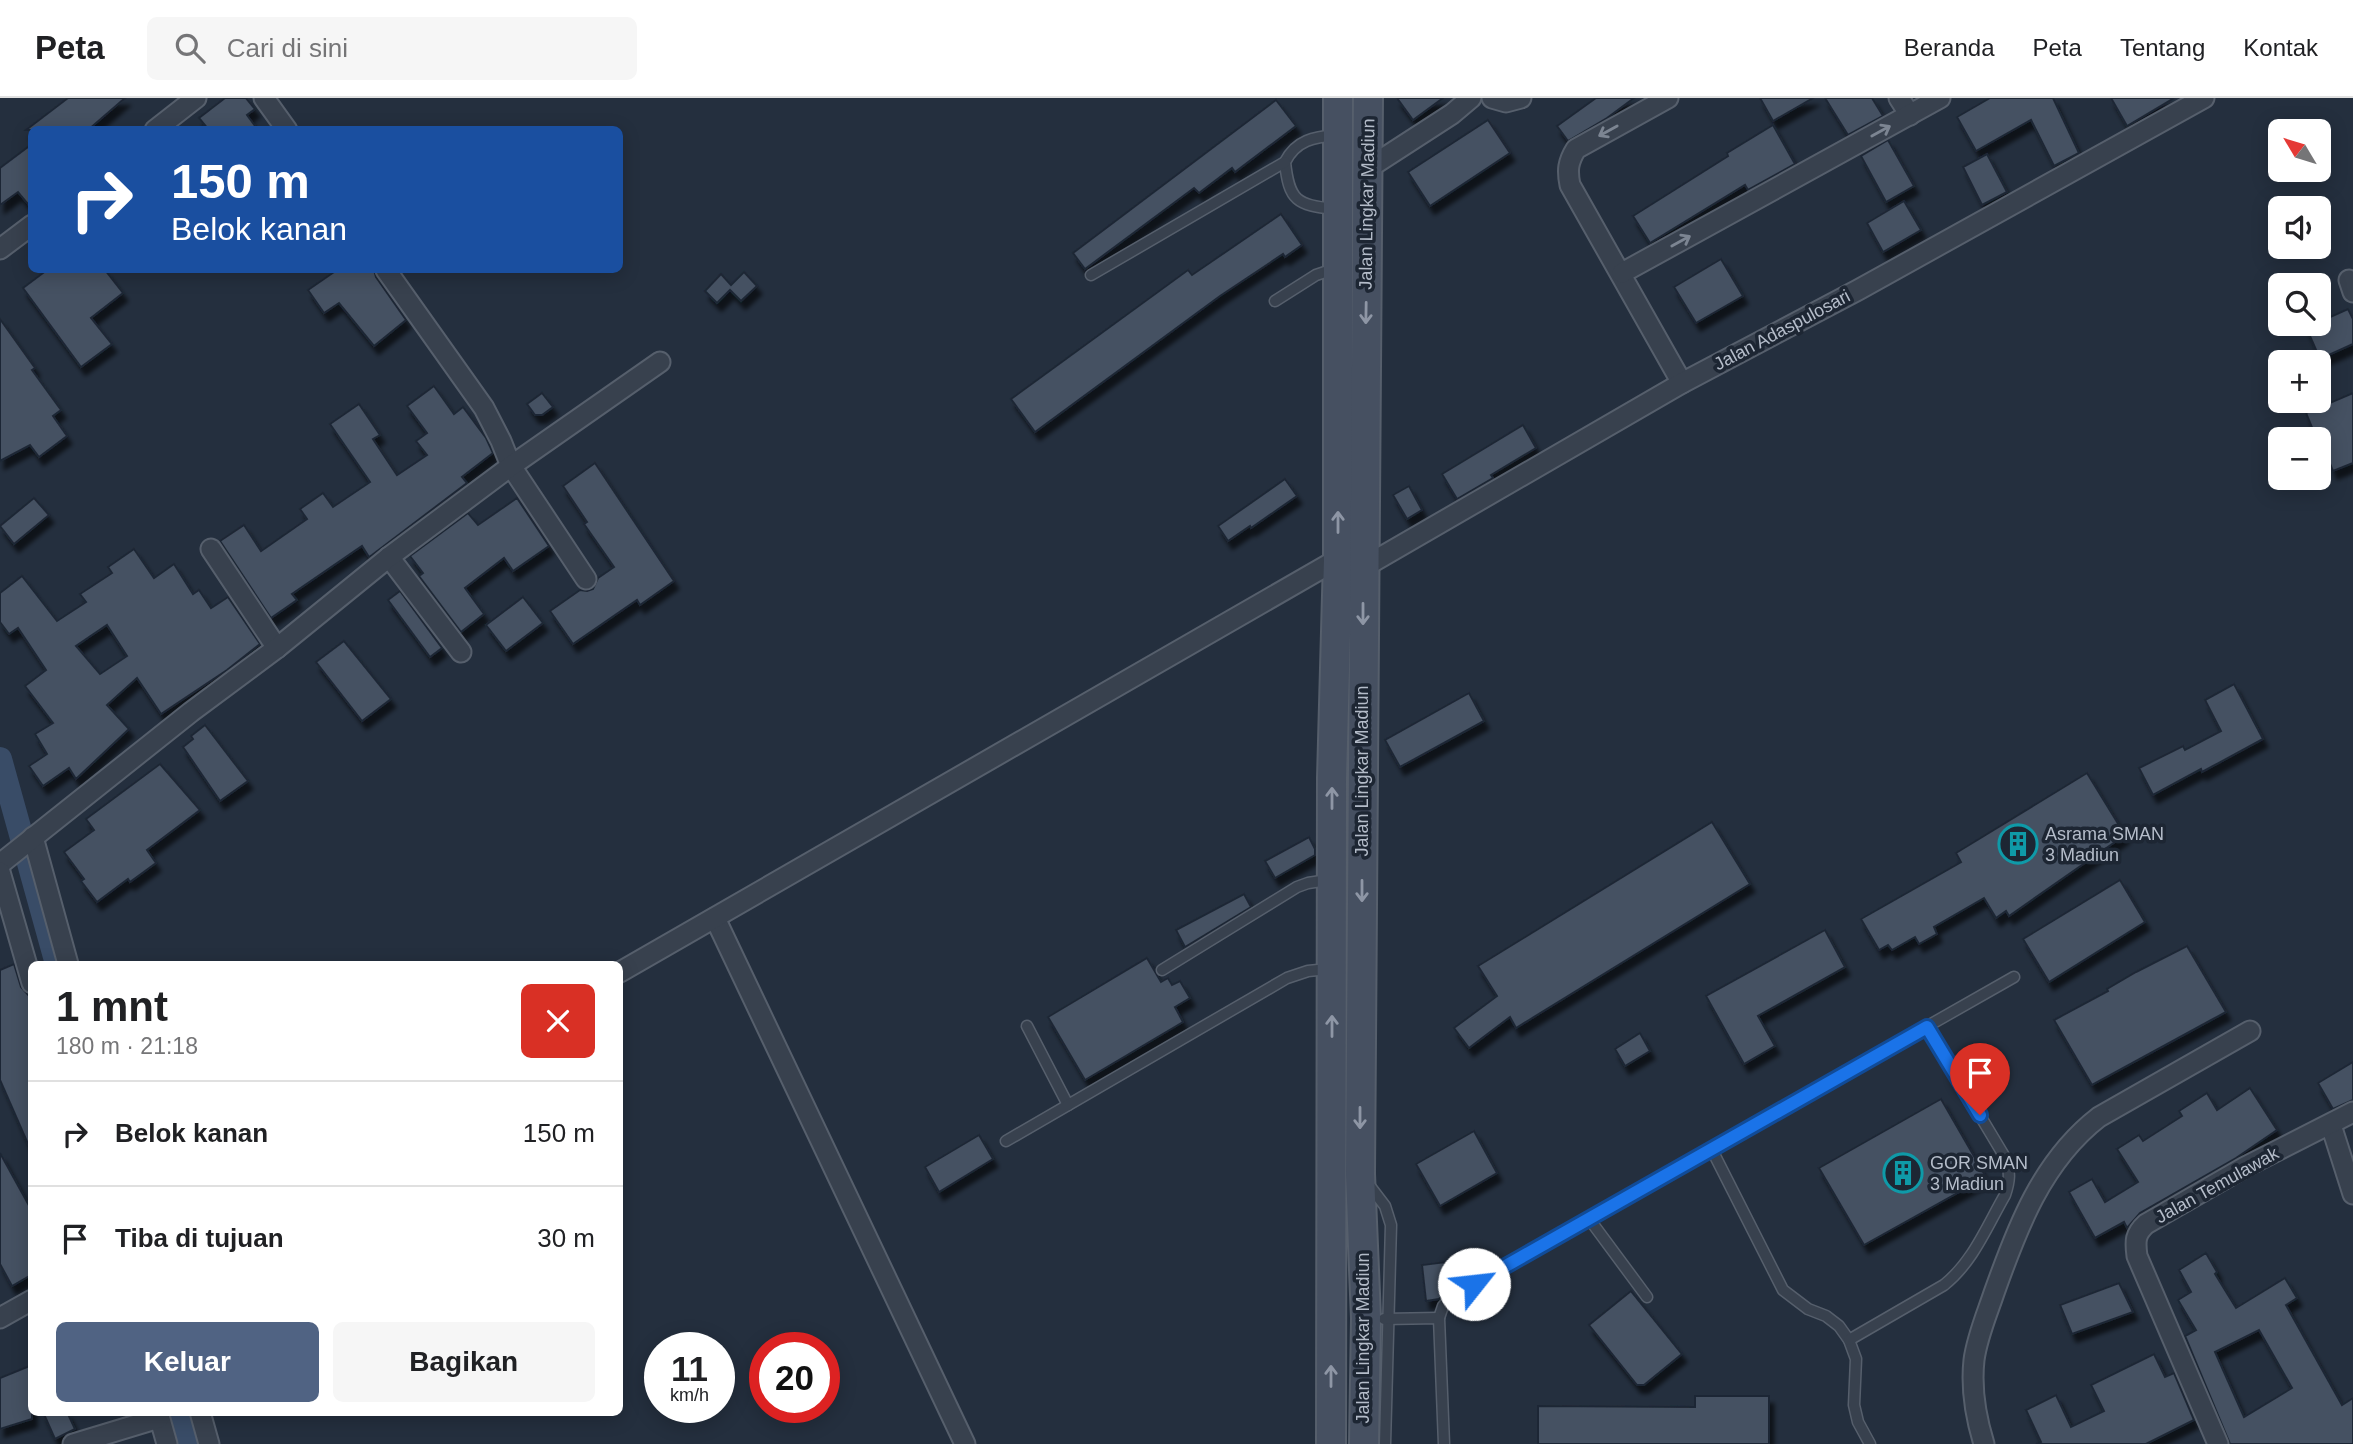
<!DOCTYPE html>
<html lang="id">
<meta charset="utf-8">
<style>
body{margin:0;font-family:Helvetica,sans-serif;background:#f6f6f6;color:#202124;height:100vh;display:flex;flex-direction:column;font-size:26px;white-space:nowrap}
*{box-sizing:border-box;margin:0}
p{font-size:23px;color:#757577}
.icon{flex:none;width:38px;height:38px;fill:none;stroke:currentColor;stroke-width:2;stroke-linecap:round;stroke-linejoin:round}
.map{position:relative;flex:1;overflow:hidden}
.drawer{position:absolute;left:28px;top:863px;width:595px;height:455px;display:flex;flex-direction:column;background:#fff;border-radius:10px;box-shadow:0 4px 18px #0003}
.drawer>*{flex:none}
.top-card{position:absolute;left:28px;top:28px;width:595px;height:147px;border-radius:10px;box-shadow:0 4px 18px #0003;background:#1a4fa0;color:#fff;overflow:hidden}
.needle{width:46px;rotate:308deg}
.tools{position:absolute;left:2268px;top:21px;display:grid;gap:14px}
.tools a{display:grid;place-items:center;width:63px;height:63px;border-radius:10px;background:#fff;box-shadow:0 4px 18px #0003;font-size:35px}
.speed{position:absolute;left:644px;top:1234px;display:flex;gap:14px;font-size:35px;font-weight:700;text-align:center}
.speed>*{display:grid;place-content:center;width:91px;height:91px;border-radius:50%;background:#fff;box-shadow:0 4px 18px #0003;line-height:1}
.speed small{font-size:18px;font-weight:400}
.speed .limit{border:10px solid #d22;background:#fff;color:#111}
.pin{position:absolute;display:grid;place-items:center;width:60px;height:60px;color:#fff;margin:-72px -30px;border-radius:50% 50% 50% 0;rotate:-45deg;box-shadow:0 0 7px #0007}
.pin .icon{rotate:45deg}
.me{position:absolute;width:77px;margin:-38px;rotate:61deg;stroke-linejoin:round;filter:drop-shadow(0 0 5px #0008)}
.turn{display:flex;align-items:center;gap:24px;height:147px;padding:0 28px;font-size:32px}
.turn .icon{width:91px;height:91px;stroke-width:2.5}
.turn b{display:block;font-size:49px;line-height:60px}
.round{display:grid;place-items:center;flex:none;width:74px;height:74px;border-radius:10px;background:#f6f6f6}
.headline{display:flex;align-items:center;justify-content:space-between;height:119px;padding:0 28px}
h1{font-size:42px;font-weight:800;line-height:52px}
.action{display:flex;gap:14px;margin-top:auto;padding:14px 28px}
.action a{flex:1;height:80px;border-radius:10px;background:#506383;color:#fff;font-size:28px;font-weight:800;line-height:80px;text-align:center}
.action a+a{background:#f6f6f6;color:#202124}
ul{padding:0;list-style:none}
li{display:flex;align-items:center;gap:21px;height:105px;padding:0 28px;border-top:2px solid #e0e0e0}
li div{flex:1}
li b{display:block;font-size:26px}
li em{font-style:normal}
header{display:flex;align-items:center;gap:42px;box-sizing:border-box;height:98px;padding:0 35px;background:#fff;border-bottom:2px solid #e0e0e0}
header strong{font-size:33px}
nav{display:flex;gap:38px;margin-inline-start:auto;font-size:24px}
.search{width:490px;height:63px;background:#f6f6f6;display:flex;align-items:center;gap:18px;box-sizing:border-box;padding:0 24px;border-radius:10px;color:#757577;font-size:26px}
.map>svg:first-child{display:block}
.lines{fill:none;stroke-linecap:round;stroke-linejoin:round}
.canal{stroke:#394c67;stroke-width:24}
.building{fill:#455162;stroke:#1f2835;stroke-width:2;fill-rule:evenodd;filter:url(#shadow)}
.service-casing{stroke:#565f6c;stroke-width:13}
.minor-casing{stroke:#565f6c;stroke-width:23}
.secondary-casing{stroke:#565f6c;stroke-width:32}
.service{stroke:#38414e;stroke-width:10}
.minor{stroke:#38414e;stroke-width:19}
.secondary{stroke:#465061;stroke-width:28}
.oneway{stroke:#7c8592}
.oneway2{stroke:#8e96a5}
.route-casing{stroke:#114b97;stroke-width:18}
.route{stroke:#1a73e8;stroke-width:12}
.labels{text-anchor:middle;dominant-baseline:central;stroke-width:7;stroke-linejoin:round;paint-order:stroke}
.street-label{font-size:18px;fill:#b4bcc9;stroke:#1d2633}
.poi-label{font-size:18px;fill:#b4bcc9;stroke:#1d2633;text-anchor:start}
</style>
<header>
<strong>Peta</strong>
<div class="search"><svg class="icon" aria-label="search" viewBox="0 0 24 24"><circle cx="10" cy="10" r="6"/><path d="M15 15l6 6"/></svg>Cari di sini</div>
<nav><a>Beranda</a><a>Peta</a><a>Tentang</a><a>Kontak</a></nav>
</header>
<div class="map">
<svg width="2353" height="1346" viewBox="0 0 2353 1346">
<defs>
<filter id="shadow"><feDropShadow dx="4.5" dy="8" stdDeviation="2" flood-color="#0009"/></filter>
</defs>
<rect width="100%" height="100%" fill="#242f3e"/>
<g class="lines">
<g class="canal">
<path d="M0,661L57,866"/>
<path d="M180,1314L189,1346"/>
</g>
</g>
<g class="building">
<path d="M68,0H125L88,32H26Z"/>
<path d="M225,0H246L255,11L247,17L258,32L208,31L199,20Z"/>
<path d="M1397,0H1443L1413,22Z"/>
<path d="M1596,0H1634L1607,20L1568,43L1557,28Z"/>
<path d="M1760,0H1813L1773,23Z"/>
<path d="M1825,0H1872L1883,18L1848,37Z"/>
<path d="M1990,0H2053L2079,55L2054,68L2031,22L1976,53L1957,19Z"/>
<path d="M2111,0H2174L2127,28Z"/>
<path d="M1276,2L1296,28L1235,74L1232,70L1199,95L1194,90L1085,171L1073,155Z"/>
<path d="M1488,22L1510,55L1430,108L1408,74Z"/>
<path d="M1773,27L1795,66L1748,92L1745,87L1650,145L1633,118L1728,58L1727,55Z"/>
<path d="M1888,42L1914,88L1886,104L1861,58Z"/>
<path d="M32,46V111L18,94L0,107V70Z"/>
<path d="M1987,56L2007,94L1982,107L1963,69Z"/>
<path d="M1904,103L1921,132L1883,154L1867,125Z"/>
<path d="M1281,116L1302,147L1285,159L1283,156L1220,198L1035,334L1011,301L1188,172L1192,177Z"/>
<path d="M1721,161L1743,198L1696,225L1674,189Z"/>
<path d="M47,172H105L123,195L91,220L112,246L81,269L23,190Z"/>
<path d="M337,172H374L376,179L406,222L374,248L339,205L324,215L308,192Z"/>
<path d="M744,174L757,188L741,203L730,192L717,205L705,193L721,176L731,187Z"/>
<path d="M2348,211L2353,221V246L2320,261L2306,229L2319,226V224Z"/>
<path d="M0,221L35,270L32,272L61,312L53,318L67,338L39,359L30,347L0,363Z"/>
<path d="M434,288L454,316L463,309L486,340L493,355L462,379L467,385L372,457L369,459L362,448L292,496L297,502L271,520L220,443L244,427L261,453L307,421L300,411L323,395L333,409L370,384L330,326L359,306L380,337L373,341L397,377L427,357L416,343L427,335L407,308Z"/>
<path d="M542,295L553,309L542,317H535L527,306Z"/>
<path d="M2353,295V365L2333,373L2323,348L2320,349L2306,315Z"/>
<path d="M1523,327L1536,350L1491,377L1493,380L1457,401L1442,376Z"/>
<path d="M595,365L674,483L640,507L637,502L573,546L550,513L580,492L587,493L593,491L598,480L614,469L584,426L587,424L563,388Z"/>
<path d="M1285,381L1297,398L1251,430L1250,428L1228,443L1218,428Z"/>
<path d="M1409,388L1422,412L1407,421L1393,397Z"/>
<path d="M34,400L49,417L14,446L0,428Z"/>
<path d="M517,400L549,448L513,473L504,460L465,490L484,516L461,534L419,478L423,475L410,458L468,415L478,427Z"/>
<path d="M134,451L154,480L174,466L193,496L199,492L211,510L228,499L260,546L227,572L161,616L137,580L107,607L129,631L76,681L69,670L43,688L29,668L47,656L35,636L53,625L25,588L46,572L18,530L9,536L0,524V495L22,478L57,523L86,504L80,496L112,475L108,469ZM107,527L127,558L100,576L76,548Z"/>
<path d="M400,493L442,550L430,559L388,502Z"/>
<path d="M523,499L543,525L506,553L486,527Z"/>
<path d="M344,543L391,601L362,623L316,564Z"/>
<path d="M2234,586L2263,641L2202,674L2201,671L2153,697L2139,670L2183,648L2185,652L2221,633L2205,602Z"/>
<path d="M1469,595L1484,623L1400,669L1385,642Z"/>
<path d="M205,627L248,683L220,703L183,649L193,641L191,638Z"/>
<path d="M160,666L200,712L147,752L156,765L130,784L128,781L97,804L81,783L84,781L64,754L94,732L86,721Z"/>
<path d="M2087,675L2125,737L2009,818L2006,813L1996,820L1984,800L1934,829L1937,836L1919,846L1915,839L1892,852L1888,847L1879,852L1861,821L1961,764L1956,755Z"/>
<path d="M1712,724L1750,786L1516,930L1510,919L1469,950L1454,930L1497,898L1478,868Z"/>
<path d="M1309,739L1315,751V757L1275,780L1265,763Z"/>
<path d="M2120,782L2145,824L2049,884L2023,841Z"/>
<path d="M1244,796L1251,809L1185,849L1176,832Z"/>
<path d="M1825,832L1845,869L1758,918L1775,948L1744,966L1706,898Z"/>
<path d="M2187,848L2226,914L2092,987L2054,922L2108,893L2107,891L2136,874Z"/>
<path d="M1147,860L1161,884L1168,880L1172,887L1180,883L1190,900L1175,909L1183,924L1085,982L1048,919Z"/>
<path d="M14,866L21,889L32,901V1055L0,982V872Z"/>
<path d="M1640,935L1650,953L1625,968L1615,951Z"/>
<path d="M2353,964V1002L2333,1011L2318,985Z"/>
<path d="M2250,990L2277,1032L2236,1060L2140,1115L2127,1130L2124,1124L2095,1140L2069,1094L2092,1081L2105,1104L2138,1084L2117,1051L2139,1037L2143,1043L2182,1018L2179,1013L2207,995L2217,1012Z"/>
<path d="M1941,1001L1986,1079L1864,1147L1819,1070Z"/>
<path d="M1474,1033L1497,1075L1440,1108L1416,1066Z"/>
<path d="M979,1037L993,1061L939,1094L925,1069Z"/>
<path d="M0,1055L32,1113L31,1177L12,1188L0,1166Z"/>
<path d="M2206,1155L2217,1174L2215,1176L2236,1210L2285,1180L2297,1200L2286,1207L2342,1307L2353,1300V1346H2230L2185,1238L2196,1232L2178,1202L2191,1194L2179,1172ZM2259,1232L2292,1290L2244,1319L2215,1254Z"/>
<path d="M1446,1164L1449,1191L1439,1201L1426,1203L1422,1167Z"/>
<path d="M2119,1185L2133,1214L2072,1236L2060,1207Z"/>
<path d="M1631,1193L1682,1256L1644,1287H1637L1589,1227Z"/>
<path d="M2154,1256L2165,1279L2174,1275L2194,1322L2146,1346H2036L2041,1344L2026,1312L2056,1297L2071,1329L2104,1313L2091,1287Z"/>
<path d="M32,1267V1321L0,1331V1280Z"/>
<path d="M1695,1298H1769V1346H1538V1308L1695,1309Z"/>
<path d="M43,1314H67L75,1331L55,1341Z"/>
</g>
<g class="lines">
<g class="service-casing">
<g id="service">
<path d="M1334,111C1297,107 1289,103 1285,64C1296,42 1314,39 1337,37"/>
<path d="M1091,177L1285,64"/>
<path d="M1275,203L1316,177L1334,171"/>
<path d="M1162,872L1297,789L1308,785L1328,782"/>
<path d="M1027,928L1068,1007"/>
<path d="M1006,1043L1287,880L1308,873L1328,871"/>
<path d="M1712,1052L1783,1192L1808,1211L1826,1218L1839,1228L1849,1242L1856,1261L1854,1307L1858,1324L1870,1346"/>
<path d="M1369,1087L1385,1108L1391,1127L1385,1346"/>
<path d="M1590,1122L1647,1199"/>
<path d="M1439,1220L1443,1208L1451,1199L2014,879"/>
<path d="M1384,1221L1439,1220L1444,1346"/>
<path d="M1849,1242L1944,1187C1973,1164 1987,1128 2005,1097C2010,1082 2010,1075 2006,1061L1927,929"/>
</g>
</g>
<g class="minor-casing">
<g id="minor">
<path d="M264,0L287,32"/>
<path d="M1492,0L1506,4L1521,0"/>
<path d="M1668,0L1576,51C1568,64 1567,72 1570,87L1682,285"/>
<path d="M1899,0L1910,17"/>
<path d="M155,32L196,0"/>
<path d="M1367,71L1452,16L1471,0"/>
<path d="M0,151L32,127"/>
<path d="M386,172L484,310L501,343L511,368L586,481"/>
<path d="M1622,175L1940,0"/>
<path d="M2349,182L2353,194"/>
<path d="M211,451L277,550"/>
<path d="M389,459L461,554"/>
<path d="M1364,469L1682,285L1858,192L2204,0"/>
<path d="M33,739L68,866"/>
<path d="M0,766L191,614L277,550L389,459L511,368L660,264"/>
<path d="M0,774L32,885"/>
<path d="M715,820L965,1346"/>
<path d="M620,874L1338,461"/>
<path d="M2331,1027L2353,1096"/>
<path d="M0,1220L32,1202"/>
<path d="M158,1314L167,1346"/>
<path d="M200,1314L209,1346"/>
<path d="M73,1346L159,1320"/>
<path d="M1984,1346C1976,1320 1971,1289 1974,1262C1977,1239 1987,1216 1994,1195C2017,1130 2042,1063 2099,1019L2250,933"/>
<path d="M2218,1346L2137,1158C2135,1143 2135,1136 2146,1126L2245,1069L2353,1014"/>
</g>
</g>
<g class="secondary-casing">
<g id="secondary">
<path d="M1331,1346L1332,680L1338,461V0"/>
<path d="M1364,1346L1366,1220L1360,1076L1368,0"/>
</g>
</g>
<use href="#service" class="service"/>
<use href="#minor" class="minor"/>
<use href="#secondary" class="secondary"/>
</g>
<defs><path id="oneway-shaft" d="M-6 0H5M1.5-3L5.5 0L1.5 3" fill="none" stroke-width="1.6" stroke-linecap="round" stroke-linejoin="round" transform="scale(1.75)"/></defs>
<g class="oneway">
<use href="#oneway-shaft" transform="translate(1608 33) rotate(151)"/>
<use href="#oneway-shaft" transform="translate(1881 33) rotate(-29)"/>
<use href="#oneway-shaft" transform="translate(1681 143) rotate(-29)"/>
</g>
<g class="oneway2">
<use href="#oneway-shaft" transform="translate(1366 215) rotate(91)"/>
<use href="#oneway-shaft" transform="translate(1338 424) rotate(-90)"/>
<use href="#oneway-shaft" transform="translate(1363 516) rotate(90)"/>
<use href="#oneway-shaft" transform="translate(1332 700) rotate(-90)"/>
<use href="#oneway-shaft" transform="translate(1362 793) rotate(90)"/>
<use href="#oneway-shaft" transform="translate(1332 928) rotate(-90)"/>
<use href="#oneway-shaft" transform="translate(1360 1020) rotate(90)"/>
<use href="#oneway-shaft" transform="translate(1331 1278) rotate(-90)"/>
</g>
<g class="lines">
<g class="route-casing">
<path id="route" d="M1474,1186L1927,929L1980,1017"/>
</g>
<use href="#route" class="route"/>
</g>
<defs>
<g id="building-ring" transform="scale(2.0125)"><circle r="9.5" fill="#1d2633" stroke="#0f9aa8" stroke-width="1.5"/><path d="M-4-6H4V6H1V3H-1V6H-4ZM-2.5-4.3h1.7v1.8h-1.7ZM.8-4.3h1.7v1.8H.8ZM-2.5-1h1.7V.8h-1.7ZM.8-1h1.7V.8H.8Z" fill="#0f9aa8"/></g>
</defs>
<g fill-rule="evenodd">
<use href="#building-ring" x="2018" y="746"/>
<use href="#building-ring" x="1903" y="1075"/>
</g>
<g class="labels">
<g class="street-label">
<text transform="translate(1367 106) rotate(-89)">Jalan Lingkar Madiun</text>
<text transform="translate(1782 232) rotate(-28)">Jalan Adaspulosari</text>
<text transform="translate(1362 673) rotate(-90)">Jalan Lingkar Madiun</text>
<text transform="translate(2217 1087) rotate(-29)">Jalan Temulawak</text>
<text transform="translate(1363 1240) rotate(-90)">Jalan Lingkar Madiun</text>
</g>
<g class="poi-label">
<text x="2045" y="736">Asrama SMAN<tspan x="2045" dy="21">3 Madiun</tspan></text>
<text x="1930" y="1065">GOR SMAN<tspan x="1930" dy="21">3 Madiun</tspan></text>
</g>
</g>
</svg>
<div class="tools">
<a><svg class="needle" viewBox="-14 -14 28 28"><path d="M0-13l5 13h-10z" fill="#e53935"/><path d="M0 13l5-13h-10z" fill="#757577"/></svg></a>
<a><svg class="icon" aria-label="sound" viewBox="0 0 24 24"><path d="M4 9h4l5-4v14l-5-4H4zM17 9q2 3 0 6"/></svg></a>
<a><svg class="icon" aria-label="search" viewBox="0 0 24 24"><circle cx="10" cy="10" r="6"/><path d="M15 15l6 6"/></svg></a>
<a>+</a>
<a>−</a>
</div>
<div class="speed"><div>11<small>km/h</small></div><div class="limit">20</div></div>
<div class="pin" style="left:1980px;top:1017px;background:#d93025"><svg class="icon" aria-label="arrive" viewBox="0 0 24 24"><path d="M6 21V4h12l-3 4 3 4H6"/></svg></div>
<svg class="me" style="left:1474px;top:1186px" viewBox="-20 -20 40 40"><circle r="19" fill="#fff"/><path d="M0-13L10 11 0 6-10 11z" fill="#1a73e8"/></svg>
<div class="top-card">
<div class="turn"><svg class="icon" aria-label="right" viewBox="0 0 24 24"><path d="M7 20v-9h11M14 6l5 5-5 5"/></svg><div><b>150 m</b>Belok kanan</div></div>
</div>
<section class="drawer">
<div class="headline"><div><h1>1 mnt</h1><p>180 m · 21:18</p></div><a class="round" style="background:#d93025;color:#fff"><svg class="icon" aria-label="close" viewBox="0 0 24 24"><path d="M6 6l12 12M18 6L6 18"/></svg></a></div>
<ul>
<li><svg class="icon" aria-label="right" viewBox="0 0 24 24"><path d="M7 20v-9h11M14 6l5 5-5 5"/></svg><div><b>Belok kanan</b></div><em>150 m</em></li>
<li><svg class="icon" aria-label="arrive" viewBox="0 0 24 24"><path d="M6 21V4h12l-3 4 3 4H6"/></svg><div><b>Tiba di tujuan</b></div><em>30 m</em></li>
</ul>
<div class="action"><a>Keluar</a><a>Bagikan</a></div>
</section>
</div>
